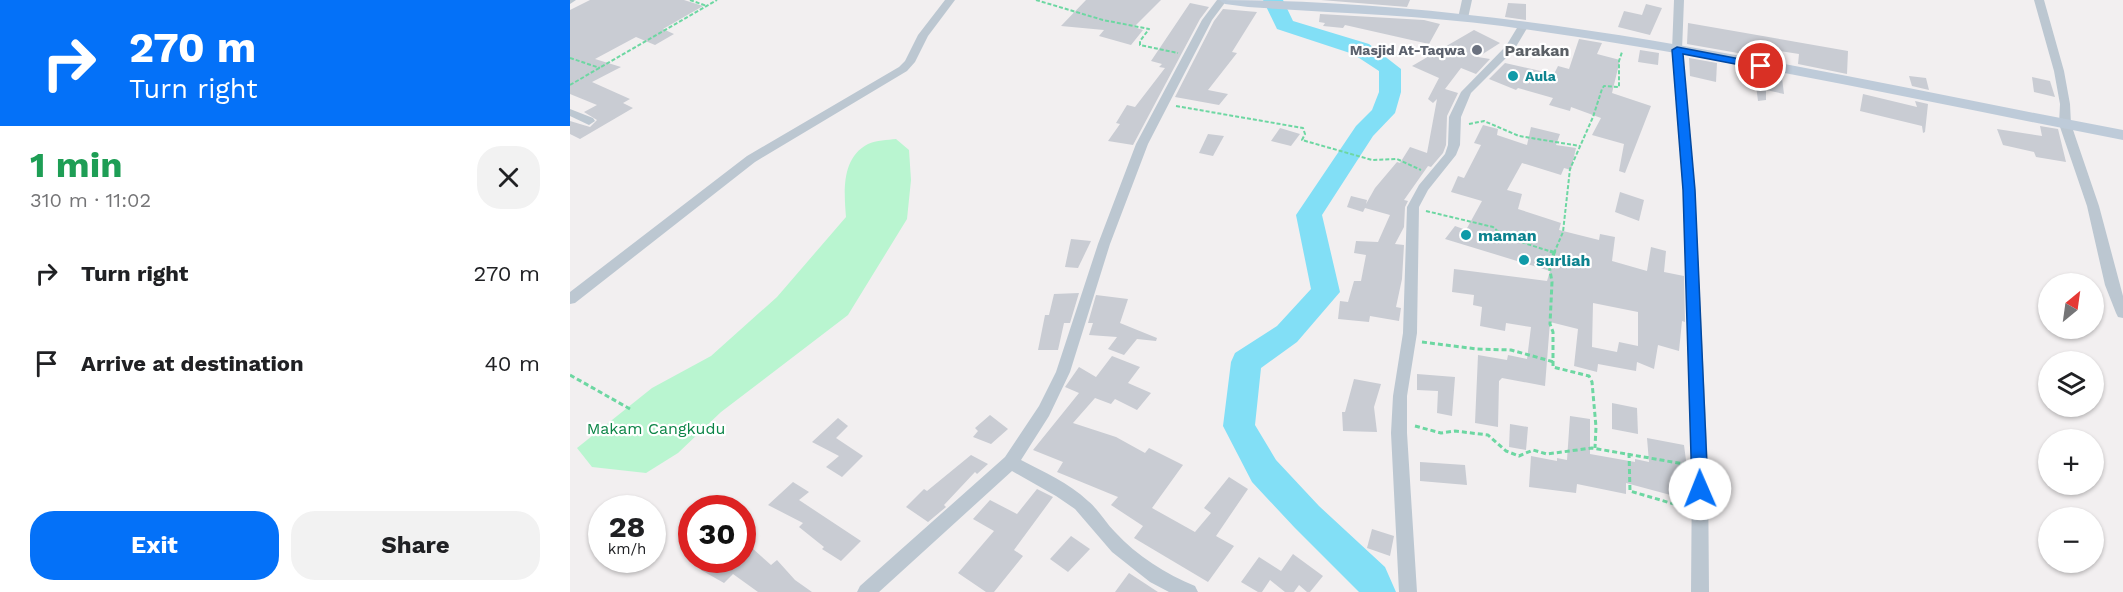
<!DOCTYPE html>
<meta charset="utf-8">
<style>
body{margin:0;font-family:"Work Sans",sans-serif;background:#f2f2f2;color:#202124;height:100vh;display:flex;flex-direction:column;font-size:22px;white-space:nowrap}
*{box-sizing:border-box;margin:0}
p{font-size:20px;color:#757577}
.icon{flex:none;width:33px;height:33px;fill:none;stroke:currentColor;stroke-width:2;stroke-linecap:round;stroke-linejoin:round}
.map{position:relative;flex:1;overflow:hidden}
.drawer{display:flex;flex-direction:column;background:#fff;width:570px}
.drawer>*{flex:none}
.guide{background:#0471f8;color:#fff;overflow:hidden}
.needle{width:39px;rotate:29deg}
.fabs{position:absolute;left:1468px;top:273px;display:grid;gap:12px}
.fabs a{display:grid;place-items:center;width:66px;height:66px;border-radius:50%;background:#fff;box-shadow:0 2px 4px #0004;font-size:30px}
.speed{position:absolute;left:18px;top:495px;display:flex;gap:12px;font-size:30px;font-weight:700;text-align:center}
.speed>*{display:grid;place-content:center;width:78px;height:78px;border-radius:50%;background:#fff;box-shadow:0 2px 4px #0004;line-height:1}
.speed small{font-size:15px;font-weight:400}
.speed .limit{border:9px solid #d22;background:#fff;color:#111}
.pin{position:absolute;display:grid;place-items:center;width:51px;height:51px;color:#fff;margin:-26px;border:3px solid #fff;border-radius:50%;box-shadow:0 2px 6px #0007}
.me{position:absolute;width:66px;margin:-33px;rotate:359deg;stroke-linejoin:round;filter:drop-shadow(0 0 4px #0008)}
.turn{display:flex;align-items:center;gap:21px;height:126px;padding:0 30px;font-size:27px}
.turn .icon{width:78px;height:78px;stroke-width:2.5}
.turn b{display:block;font-size:42px;line-height:51px}
.round{display:grid;place-items:center;flex:none;width:63px;height:63px;border-radius:24px;background:#f2f2f2}
.overview{display:flex;align-items:center;justify-content:space-between;height:102px;padding:0 30px}
h1{font-size:36px;font-weight:700;line-height:45px;color:#1e9e55}
.primary-button{display:flex;gap:12px;margin-top:auto;padding:12px 30px}
.primary-button a{flex:1;height:69px;border-radius:24px;background:#0471f8;color:#fff;font-size:24px;font-weight:700;line-height:69px;text-align:center}
.primary-button a+a{background:#f2f2f2;color:#202124}
ul{padding:0;list-style:none}
li{display:flex;align-items:center;gap:18px;height:90px;padding:0 30px}
li div{flex:1}
li b{display:block;font-size:22px}
li em{font-style:normal}
main{display:flex;flex:1;min-height:0}
.map>svg:first-child{display:block}
.green{fill:#b9f5d0}
.lines{fill:none;stroke-linecap:round;stroke-linejoin:round}
.river{fill:#82dff6;fill-rule:evenodd}
.building{fill:#c9ccd3;fill-rule:evenodd}
.path-far1{stroke:#6dd7a2;stroke-width:2;stroke-dasharray:4 2;stroke-linecap:butt}
.path{stroke:#6dd7a2;stroke-width:3;stroke-dasharray:5 3;stroke-linecap:butt}
.street{fill:#bcc7d1;fill-rule:evenodd}
.secondary{fill:#becbd9;fill-rule:evenodd}
.route{fill:#0471f8;stroke:#0349a1;stroke-width:1.5}
.worship-dot{fill:#6b7280;stroke:#fff;stroke-width:2}
.culture-dot{fill:#0f9aa8;stroke:#fff;stroke-width:2}
.labels{text-anchor:middle;dominant-baseline:central;stroke-width:4.5;stroke-linejoin:round;paint-order:stroke}
.far-worship-label{font-size:14px;font-weight:bold;fill:#5b616d;stroke:#fff;text-anchor:end}
.far-culture-label{font-size:14px;font-weight:bold;fill:#0d838f;stroke:#fff;text-anchor:start}
.far-quarter-label{font-size:16px;font-weight:bold;fill:#5b6066;stroke:#fff}
.culture-label{font-size:16px;font-weight:bold;fill:#0d838f;stroke:#fff;text-anchor:start}
.park-label{font-size:16px;fill:#0c8547;stroke:#fff}
</style>
<main>
<section class="drawer">
<div class="guide">
<div class="turn"><svg class="icon" aria-label="right" viewBox="0 0 24 24"><path d="M7 20v-9h11M14 6l5 5-5 5"/></svg><div><b>270 m</b>Turn right</div></div>
</div>
<div class="overview"><div><h1>1 min</h1><p>310 m · 11:02</p></div><a class="round"><svg class="icon" aria-label="close" viewBox="0 0 24 24"><path d="M6 6l12 12M18 6L6 18"/></svg></a></div>
<ul>
<li><svg class="icon" aria-label="right" viewBox="0 0 24 24"><path d="M7 20v-9h11M14 6l5 5-5 5"/></svg><div><b>Turn right</b></div><em>270 m</em></li>
<li><svg class="icon" aria-label="arrive" viewBox="0 0 24 24"><path d="M6 21V4h12l-3 4 3 4H6"/></svg><div><b>Arrive at destination</b></div><em>40 m</em></li>
</ul>
<div class="primary-button"><a>Exit</a><a>Share</a></div>
</section>
<div class="map">
<svg width="1553" height="592" viewBox="0 0 1553 592">
<rect width="100%" height="100%" fill="#f2eff0"/>
<path class="green" d="M326,139L339,150L341,180L337,219L278,315L151,412L108,453L76,473L22,467L7,448L82,388L141,356L207,297L276,217C274,192 271,158 298,144C306,140 318,140 326,139Z"/>
<g class="lines">
<path class="river" d="M693,0H713L723,21L799,44L831,69V92L825,113L803,136L752,215L770,292L727,342L691,368L685,425L706,460L749,506L815,567L826,592H789L725,528L682,482L653,426L661,362L665,353L707,326L741,289L726,215L786,126L802,110L809,92V71L783,54L707,29Z"/>
</g>
<g class="building">
<path d="M20,0H114L133,6L93,29L104,34L85,45L66,37L25,59L51,67L22,82L60,99L53,103L63,108L10,139L0,134V121L20,127L27,120L14,112L27,105L0,94V10Z"/>
<path d="M516,0H591L564,27L573,30L561,45L529,36L534,30L491,26Z"/>
<path d="M751,0H840L837,7Z"/>
<path d="M620,3L639,7L630,19L563,145L538,141L550,124L546,123L557,105L565,107L595,68L589,67L592,64L581,61Z"/>
<path d="M938,3L956,4V20L935,17Z"/>
<path d="M1076,4L1092,8L1080,35L1048,27L1054,11L1072,15Z"/>
<path d="M653,9L687,12L662,52L667,53L638,90L658,94L649,105L605,97L644,21Z"/>
<path d="M750,14L854,20L870,24L859,44L775,25L773,28L753,26L755,23L749,22Z"/>
<path d="M1118,23L1278,51L1277,74L1228,64L1229,54L1196,49V58L1117,44Z"/>
<path d="M904,30L930,43L908,57L920,59L906,74L891,68L875,89L888,93L877,116L876,145L873,153L861,167L858,166L834,200L838,201L835,207L834,227L825,244L834,245L832,279L826,307L831,308L829,321L800,316L799,322L768,319L770,301L778,302L784,281H791L796,255L784,253L786,241L808,242L820,215L795,208L793,212L777,207L781,196L797,200L796,204L805,188L827,162L830,163L840,147L857,153L867,99L863,103L858,99L869,78L842,66Z"/>
<path d="M1009,39L1032,43L1027,54L1050,60L1042,93L1081,106L1055,173L1049,171L1054,144L1022,135L1031,118L1001,107L1000,111L979,105L983,98L948,88L946,90L919,79L935,63L984,74L988,66L999,69Z"/>
<path d="M1070,50L1089,53L1088,65L1068,62Z"/>
<path d="M1119,58L1147,63L1146,82L1120,76Z"/>
<path d="M1184,70L1212,78L1214,94L1196,90V100L1188,101Z"/>
<path d="M1339,76L1356,78L1359,90L1342,86Z"/>
<path d="M1462,77L1480,81L1485,97L1464,92Z"/>
<path d="M1293,94L1347,107L1345,101L1358,104L1355,132L1353,133L1352,126L1290,111Z"/>
<path d="M913,125L928,129L927,135L957,145L961,127L990,134L986,145L1006,148L1001,170L994,168L991,175L952,163L937,190L952,194L948,209L991,223L989,230L1029,240L1030,234L1045,237L1042,261L1077,271L1081,247L1096,251L1094,272L1114,276L1115,322L1112,321L1109,351L1088,345L1084,369L1067,362L1066,371L1028,364L1027,372L1004,366L1008,329L980,322L975,386L932,378L929,381L928,427L905,423L908,355L937,360L938,355L957,359L961,327L936,323L935,331L910,326L912,307L903,305L904,295L882,292L884,269L977,281L980,271L875,239L885,226L896,230L912,201L881,192L888,176L894,178L911,145L904,143ZM1023,303L1068,312V346L1049,342L1047,352L1022,347Z"/>
<path d="M1470,126L1488,129L1496,162L1466,157L1464,152L1433,145L1427,129L1472,136Z"/>
<path d="M710,128L730,134L721,146L701,141Z"/>
<path d="M638,134L654,136L643,156L629,153Z"/>
<path d="M1050,192L1074,200L1069,221L1045,212Z"/>
<path d="M501,239L521,241L508,268L495,267Z"/>
<path d="M509,293L500,323H494L488,350H468L475,315H479L484,294Z"/>
<path d="M526,295L558,299L550,323L587,338L586,341L567,339L554,355L538,349L547,337L519,335L523,323H518Z"/>
<path d="M542,356L570,367L558,383L581,393L567,410L545,399L541,404L525,398L503,423L546,437L575,453L579,448L613,465L582,508L625,532L641,513L634,508L659,477L678,489L646,536L664,546L638,582L564,538L573,526L541,505L548,497L487,472L493,462L463,450L509,393L495,387L509,367L526,377Z"/>
<path d="M847,374L885,377L882,416L867,413L868,391L847,390Z"/>
<path d="M784,379L811,384L804,407L807,432L773,431L772,412H775Z"/>
<path d="M1042,403L1067,408L1068,434L1042,429Z"/>
<path d="M420,415L438,429L421,444L403,437L408,431L405,428Z"/>
<path d="M1000,416L1020,419V454L1065,462V459L1079,462L1077,438L1114,445L1117,468L1120,469L1119,500L1056,483V494L1007,484L1006,493L959,487L961,456L987,461V458L997,460Z"/>
<path d="M268,418L278,426L266,438L293,456L272,477L256,467L269,456L242,442Z"/>
<path d="M940,424L958,427L956,450L939,447Z"/>
<path d="M401,455L418,464L407,474L405,472L374,505L376,507L358,522L336,507L354,489L357,491Z"/>
<path d="M850,462L895,465L897,485L850,481Z"/>
<path d="M223,482L239,492L229,500L291,541L271,561L252,549L254,547L229,527L233,523L198,505Z"/>
<path d="M467,489L483,497L444,550L453,556L424,592H416L388,573L424,531L403,519L420,500L447,514Z"/>
<path d="M802,529L824,536L820,556L797,548Z"/>
<path d="M501,536L520,549L498,572L480,559Z"/>
<path d="M172,539L201,565L207,560L225,580L242,592H188L163,574L154,583L131,570L142,560H172Z"/>
<path d="M723,554L753,576L740,592H737L729,585L724,592H715L700,580L692,592H688L671,582L689,557L711,571Z"/>
<path d="M559,573L588,592H545Z"/>
</g>
<g class="lines">
<g class="path-far1">
<path d="M120,0L137,6"/>
<path d="M466,0L533,20L579,29L570,41V45L608,53"/>
<path d="M0,58L30,68"/>
<path d="M0,85L147,0"/>
<path d="M606,106L733,128L735,134L732,140L802,160L827,159L851,170"/>
<path d="M899,124L914,121L949,136L1010,146"/>
<path d="M856,211L923,227L933,236L985,253"/>
<path d="M984,253L993,232L1000,169L1023,117L1032,89L1034,86L1049,87V61L1052,52"/>
</g>
<g class="path">
<path d="M980,251L985,253"/>
<path d="M985,251L979,265L982,282L980,324L983,332V367L1019,376L1022,382L1026,427L1025,448"/>
<path d="M852,342L907,349L941,350L984,362"/>
<path d="M0,375L60,409"/>
<path d="M845,426L871,433L885,431L918,435L936,451L949,456L963,450L977,454L1022,448L1114,464"/>
<path d="M1059,453L1060,491L1114,507"/>
</g>
<g class="street">
<path d="M0,0H6L0,4Z"/>
<path d="M375,0H385L358,36L345,62L337,71L185,162L5,303L0,304V292L177,156L329,67L335,61L348,35Z"/>
<path d="M647,0H657L642,20L578,144L540,244L500,372L479,416L451,460C474,472 499,483 518,501C529,510 535,522 545,532C567,556 596,574 625,586L628,592H599L580,582L542,552L505,509L486,496L442,471L309,592H287L290,586L435,457L469,406L486,372L528,244L566,144L632,20Z"/>
<path d="M892,0H902L898,18L893,21L888,18Z"/>
<path d="M1104,0H1114L1112,50L1125,190L1138,467L1139,592H1121L1122,467L1113,190L1102,50Z"/>
<path d="M1464,0H1474L1494,71L1500,104L1501,124L1529,206L1553,296V318L1548,317L1546,313L1535,285L1517,206L1489,124L1490,104L1484,71Z"/>
<path d="M954,22L959,25L944,50L901,93L891,117L890,145L886,155L858,190L849,207L847,333L837,396V433L847,592H829L821,433L823,396L833,333L837,207L849,185L875,154L878,145L879,117L891,92L936,46L950,23Z"/>
<path d="M0,109L23,118L25,121L19,125L0,116Z"/>
</g>
<path class="secondary" d="M649,0C954,0 1254,74 1553,130V140C1346,100 1140,54 932,26C847,15 763,13 678,7L655,4Z"/>
</g>
<path class="route" d="M1107,47L1191,63L1196,66L1191,69L1113,54L1125,190L1138,489L1136,494L1130,496L1124,494L1122,489L1113,190L1102,50Z"/>
<circle class="worship-dot" cx="907" cy="50" r="6"/>
<g class="culture-dot">
<circle cx="943" cy="76" r="6"/>
<circle cx="896" cy="235" r="6"/>
<circle cx="954" cy="260" r="6"/>
</g>
<g class="labels">
<g class="far-worship-label">
<text x="895" y="50">Masjid At-Taqwa</text>
</g>
<g class="far-culture-label">
<text x="955" y="76">Aula</text>
</g>
<g class="far-quarter-label">
<text x="967" y="50">Parakan</text>
</g>
<g class="culture-label">
<text x="908" y="235">maman</text>
<text x="966" y="260">surliah</text>
</g>
<g class="park-label">
<text x="86" y="428">Makam Cangkudu</text>
</g>
</g>
</svg>
<div class="fabs">
<a><svg class="needle" viewBox="-14 -14 28 28"><path d="M0-13l5 13h-10z" fill="#e53935"/><path d="M0 13l5-13h-10z" fill="#757577"/></svg></a>
<a><svg class="icon" aria-label="layers" viewBox="0 0 24 24"><path d="M12 4l9 5-9 5-9-5zM3 14l9 5 9-5"/></svg></a>
<a>+</a>
<a>−</a>
</div>
<div class="speed"><div>28<small>km/h</small></div><div class="limit">30</div></div>
<div class="pin" style="left:1191px;top:66px;background:#d93025"><svg class="icon" aria-label="arrive" viewBox="0 0 24 24"><path d="M6 21V4h12l-3 4 3 4H6"/></svg></div>
<svg class="me" style="left:1130px;top:489px" viewBox="-20 -20 40 40"><circle r="19" fill="#fff"/><path d="M0-13L10 11 0 6-10 11z" fill="#0471f8"/></svg>
</div>
</main>
